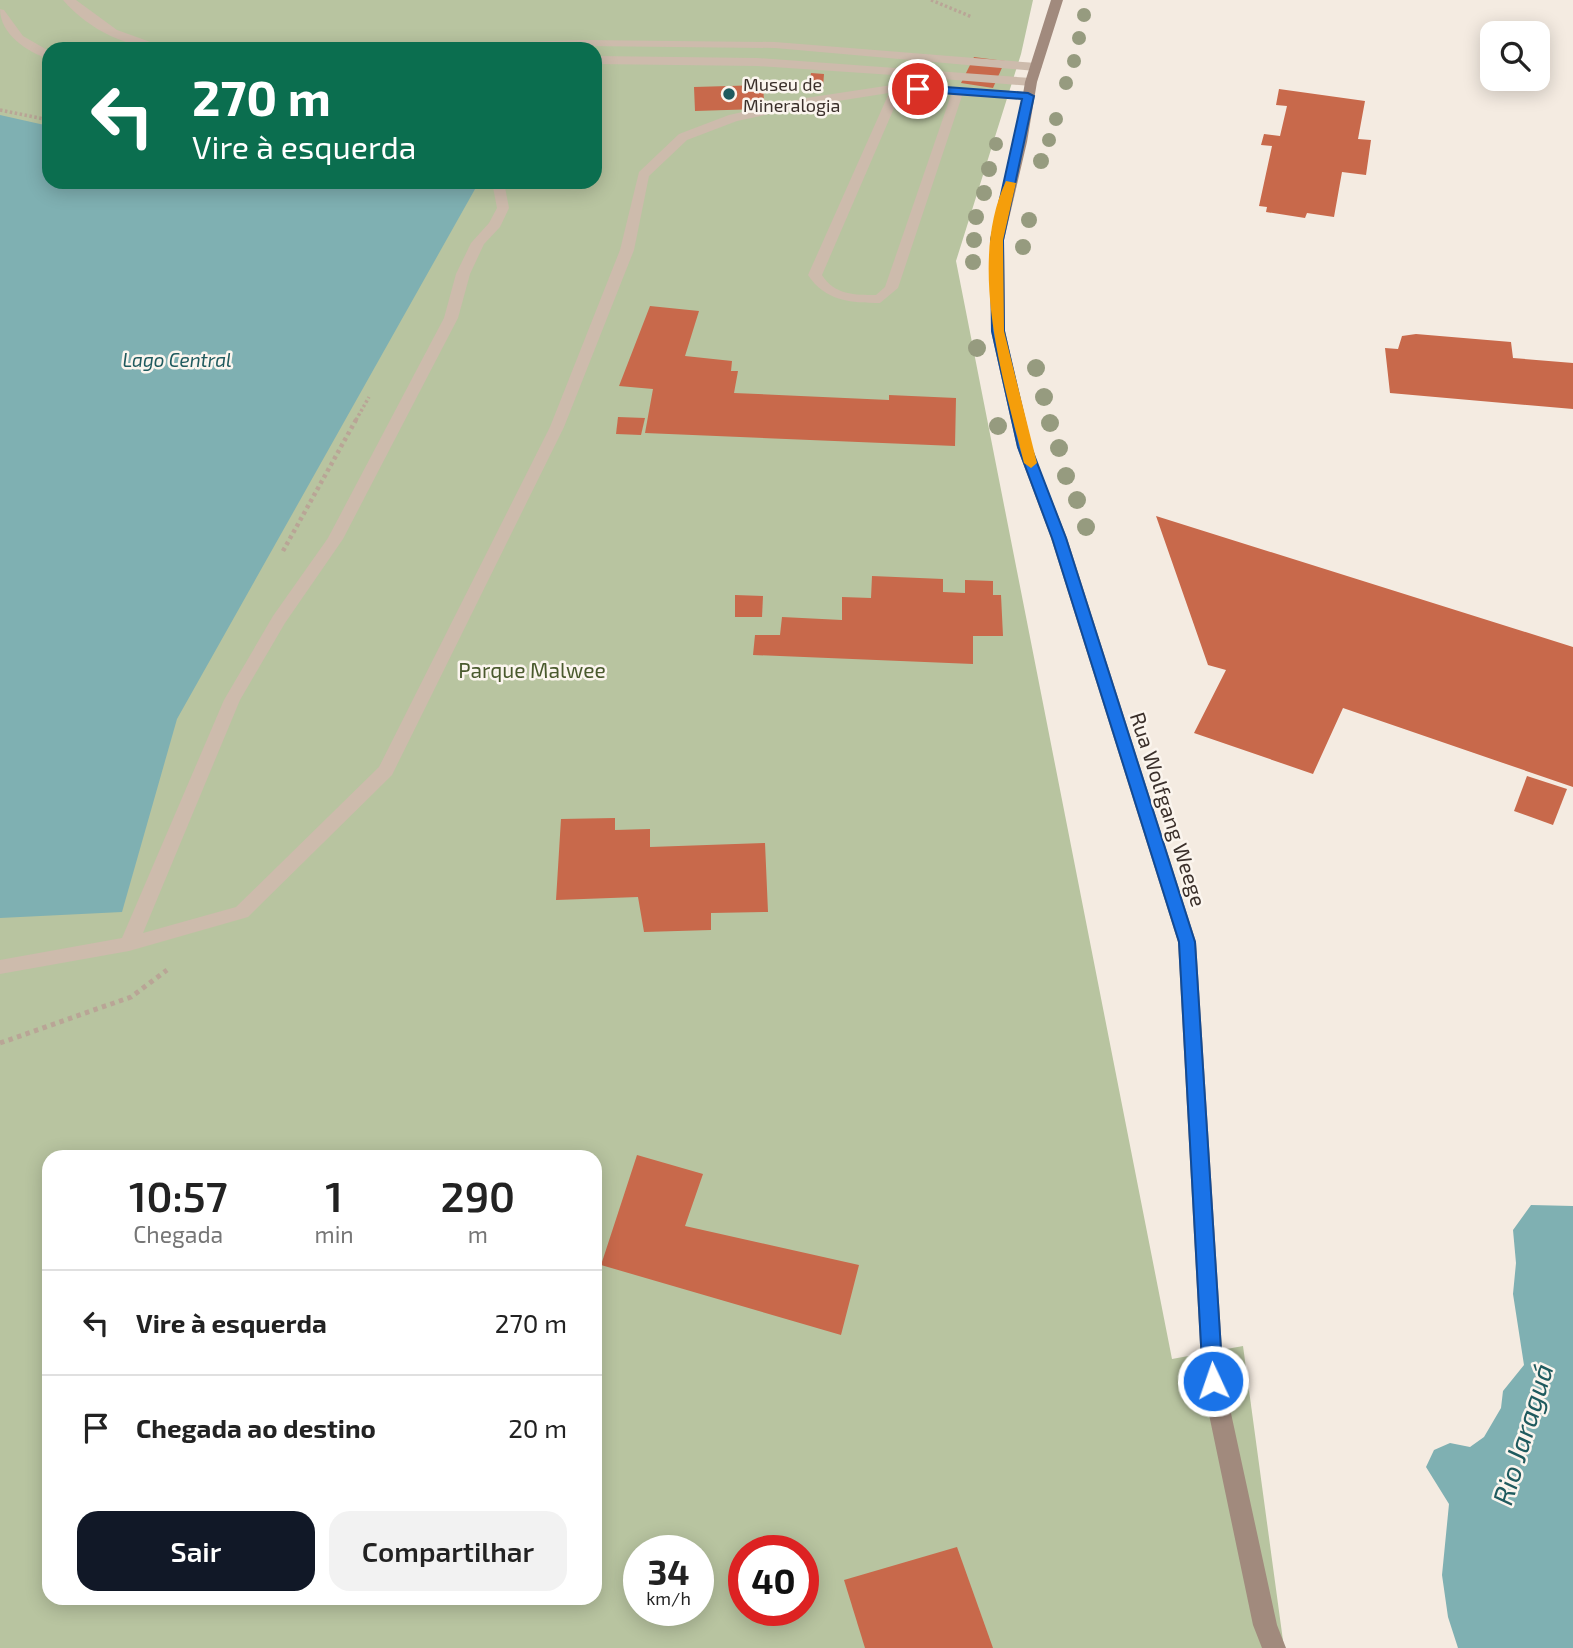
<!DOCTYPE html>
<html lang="pt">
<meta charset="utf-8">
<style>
body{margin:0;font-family:"Exo 2",sans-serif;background:#f2f2f2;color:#222;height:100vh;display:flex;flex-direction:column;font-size:26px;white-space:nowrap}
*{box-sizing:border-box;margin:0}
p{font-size:23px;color:#767676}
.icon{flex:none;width:38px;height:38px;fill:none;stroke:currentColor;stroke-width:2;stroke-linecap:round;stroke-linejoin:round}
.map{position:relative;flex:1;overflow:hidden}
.drawer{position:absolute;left:42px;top:1150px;width:560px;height:455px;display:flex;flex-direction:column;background:#fff;border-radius:21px;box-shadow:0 4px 18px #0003}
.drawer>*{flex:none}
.hud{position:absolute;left:42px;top:42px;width:560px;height:147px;border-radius:21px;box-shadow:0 4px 18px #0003;background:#0b6e4f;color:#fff;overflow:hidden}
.fabs{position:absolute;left:1480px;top:21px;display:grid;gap:14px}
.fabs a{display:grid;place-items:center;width:70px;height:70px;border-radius:14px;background:#fff;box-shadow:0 4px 18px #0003;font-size:35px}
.speed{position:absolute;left:623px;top:1535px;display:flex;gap:14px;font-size:35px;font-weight:700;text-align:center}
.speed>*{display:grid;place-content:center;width:91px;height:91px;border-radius:50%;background:#fff;box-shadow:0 4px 18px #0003;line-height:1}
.speed small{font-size:18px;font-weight:400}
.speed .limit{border:10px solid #d22;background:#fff;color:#111}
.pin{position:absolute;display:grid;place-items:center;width:60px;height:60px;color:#fff;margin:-30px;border:4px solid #fff;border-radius:50%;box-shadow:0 2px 7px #0007}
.me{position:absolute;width:77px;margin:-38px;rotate:357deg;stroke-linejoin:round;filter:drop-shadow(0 0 5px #0008)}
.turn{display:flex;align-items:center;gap:24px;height:147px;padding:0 35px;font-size:32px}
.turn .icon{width:91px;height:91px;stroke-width:2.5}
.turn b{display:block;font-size:49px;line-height:60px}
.eta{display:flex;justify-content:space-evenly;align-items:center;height:119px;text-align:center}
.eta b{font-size:42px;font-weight:600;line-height:49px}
.cta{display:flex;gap:14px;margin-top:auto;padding:14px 35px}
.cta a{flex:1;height:80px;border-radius:21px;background:#111827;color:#fff;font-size:28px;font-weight:600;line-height:80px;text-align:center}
.cta a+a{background:#f2f2f2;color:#222}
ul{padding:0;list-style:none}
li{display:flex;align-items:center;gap:21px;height:105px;padding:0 35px;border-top:2px solid #e0e0e0}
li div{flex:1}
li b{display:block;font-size:26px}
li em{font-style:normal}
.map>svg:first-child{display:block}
.green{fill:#b8c4a0;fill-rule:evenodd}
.water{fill:#7fb0b2}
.building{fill:#c8694b}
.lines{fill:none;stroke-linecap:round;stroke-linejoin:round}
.path-far2{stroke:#b9a596;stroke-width:3.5;stroke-dasharray:2.5 2.5;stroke-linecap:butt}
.path-far1{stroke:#b9a596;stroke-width:4.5;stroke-dasharray:3.5 3.5;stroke-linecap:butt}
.path{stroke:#b9a596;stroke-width:5;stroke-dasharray:4.5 4.5;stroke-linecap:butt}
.lane{fill:#cdbbac;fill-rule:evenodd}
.secondary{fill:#a18a7d;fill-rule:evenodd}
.tree{fill:#969b7f}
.route{fill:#1a73e8;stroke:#114b97;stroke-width:2}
.slow{fill:#f59e0b}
.poi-dot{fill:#1f5a5e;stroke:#fbf5ee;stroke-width:2.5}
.labels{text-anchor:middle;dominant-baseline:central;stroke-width:5;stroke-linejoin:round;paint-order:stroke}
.far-poi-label{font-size:18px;fill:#3b302b;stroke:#fbf5ee;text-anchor:start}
.far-water-label{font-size:19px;font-style:italic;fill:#1f5a5e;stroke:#fbf5ee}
.park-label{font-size:21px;fill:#4a5a2e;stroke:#fbf5ee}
.street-label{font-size:21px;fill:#3b302b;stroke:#fbf5ee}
.near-water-label{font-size:28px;font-style:italic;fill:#1f5a5e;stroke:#fbf5ee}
</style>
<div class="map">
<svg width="1573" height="1648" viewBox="0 0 1573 1648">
<rect width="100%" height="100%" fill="#f4ebe1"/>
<path class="green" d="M0,0H1033L1021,54L956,261L1172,1359L1243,1346L1284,1648H0ZM49,49H595V182H49ZM49,1157H595V1598H49ZM639,1550H698V1610H639ZM744,1550H803V1610H744Z"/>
<g class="water">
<path d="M0,115L49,126V182H479L177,719L122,912L0,918Z"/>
<path d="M1531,1205L1573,1206V1648H1458L1448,1617L1442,1575L1449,1504L1426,1467L1434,1450L1450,1443L1470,1447L1484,1437L1501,1408L1503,1391L1524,1365L1513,1294L1516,1263L1513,1230Z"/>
</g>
<g class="building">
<path d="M974,57L1005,61L993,88L961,83Z"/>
<path d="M811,73L824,74L823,87L809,86Z"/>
<path d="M763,85L764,101H757L758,109L695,111L694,87Z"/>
<path d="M1279,89L1365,101L1358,139L1371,140L1366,175L1342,172L1334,217L1307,213L1305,218L1266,212L1267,207L1259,206L1272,146L1261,145L1264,134L1280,136L1287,106L1276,105Z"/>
<path d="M650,306L699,311L685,356L732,361L731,371H738L734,393L889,400V395L956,398L955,446L645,433L653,389L619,386Z"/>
<path d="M1416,334L1511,342L1513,358L1573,363V409L1390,393L1385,348L1398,349L1402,336Z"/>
<path d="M618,417L645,418L641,435L616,434Z"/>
<path d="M1156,516L1573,647V787L1343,708L1313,774L1194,733L1226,670L1208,665Z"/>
<path d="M872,576L943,579V592L965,593V580L993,581V595H1001L1003,636H973V664L753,655L755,635H780L782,617L842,620V597L871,598Z"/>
<path d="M735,595L763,596L762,617H735Z"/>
<path d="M1527,776L1567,789L1553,825L1514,811Z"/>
<path d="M615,818V830L650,829V847L765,843L768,912L711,913V930L644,932L638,897L556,900L561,819Z"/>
<path d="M637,1155L703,1174L685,1226L859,1265L841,1335L601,1265Z"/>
<path d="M957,1547L993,1648H865L844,1580Z"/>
</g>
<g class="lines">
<g class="path-far2">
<path d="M931,0L972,17"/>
<path d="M0,110L49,120"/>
<path d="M356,420L369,397"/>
</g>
<path class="path-far1" d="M283,551L357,418"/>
<path class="path" d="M0,1043L131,997L167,970"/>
<g class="lane">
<path d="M63,0H76L117,30L170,49C129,49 90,31 63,0Z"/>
<path d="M0,9L4,10L23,36L49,51V59C27,52 0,34 0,9Z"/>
<path d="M583,40L775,42L1036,63L1042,67L1036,71L775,48L583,46L397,49L403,46Z"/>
<path d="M595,56L757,58L1031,78L1037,82L1031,86L905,76L903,85L1029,92L1035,96L1029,100L962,96L898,288L880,303C851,303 825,301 808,275L889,93L806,106L737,121L687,140L649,176L634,250L564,427L392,775L248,917L129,951L0,974V960L122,938L224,700L273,616L328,538L444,318L456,274L471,243L489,223L497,208L492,182H504L509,208L500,227L484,244L470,274L458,318L343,539L285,623L240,700L143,933L236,907L379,767L550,427L620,250L639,172L679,134L729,115L806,98L892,85L893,75L757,66L595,64ZM901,92L951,95L885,287L876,295C855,295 834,295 822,275Z"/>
</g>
<path class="secondary" d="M1051,0H1063L1037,82L1027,142L1004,240L1005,331L1031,447L1067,538L1196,942L1224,1381L1277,1625L1286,1648H1262L1253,1625L1202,1381L1178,942L1051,538L1017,447L991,331L990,240L1015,142L1025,82Z"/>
</g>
<g class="tree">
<circle cx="1084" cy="15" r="7"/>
<circle cx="1079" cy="38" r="7"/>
<circle cx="1074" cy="61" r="7"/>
<circle cx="1066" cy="83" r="7"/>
<circle cx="1056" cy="119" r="7"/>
<circle cx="1049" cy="140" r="7"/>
<circle cx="996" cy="144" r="7"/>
<circle cx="1041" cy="161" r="8"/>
<circle cx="989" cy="169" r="8"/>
<circle cx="984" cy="193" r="8"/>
<circle cx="976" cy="217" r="8"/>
<circle cx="1029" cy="220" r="8"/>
<circle cx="974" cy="240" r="8"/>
<circle cx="1023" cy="247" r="8"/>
<circle cx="973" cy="262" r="8"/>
<circle cx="977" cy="348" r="9"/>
<circle cx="1036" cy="368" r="9"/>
<circle cx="1044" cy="397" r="9"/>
<circle cx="1050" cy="423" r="9"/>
<circle cx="998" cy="426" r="9"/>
<circle cx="1059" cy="448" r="9"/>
<circle cx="1066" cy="476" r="9"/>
<circle cx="1077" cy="500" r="9"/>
<circle cx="1086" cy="527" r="9"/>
</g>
<path class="route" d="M918,85L1028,93L1034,96L1003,240L1004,331L1031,447L1066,538L1195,942L1223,1381L1220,1388L1213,1391L1206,1388L1203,1381L1179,942L1052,538L1018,447L992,331L991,240L1022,99L914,91V86Z"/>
<path class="slow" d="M1006,181L1016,183L1003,240L1004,331L1037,463L1031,468L1024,463C1003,379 967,264 1006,181Z"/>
<circle class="poi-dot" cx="729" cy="94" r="7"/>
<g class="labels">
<g class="far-poi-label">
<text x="743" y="84">Museu de<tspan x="743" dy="21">Mineralogia</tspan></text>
</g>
<g class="far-water-label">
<text x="177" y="359">Lago Central</text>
</g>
<g class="park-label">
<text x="532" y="669">Parque Malwee</text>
</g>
<g class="street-label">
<text transform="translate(1169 809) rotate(72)">Rua Wolfgang Weege</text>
</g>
<g class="near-water-label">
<text transform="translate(1522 1434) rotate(-73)">Rio Jaraguá</text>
</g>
</g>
</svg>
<div class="fabs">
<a><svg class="icon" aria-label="search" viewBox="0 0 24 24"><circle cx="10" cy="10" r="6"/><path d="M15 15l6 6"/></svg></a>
</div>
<div class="speed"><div>34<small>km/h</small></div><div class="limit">40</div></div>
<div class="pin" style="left:918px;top:89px;background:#d93025"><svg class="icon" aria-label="arrive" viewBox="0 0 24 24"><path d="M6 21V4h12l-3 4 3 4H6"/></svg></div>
<svg class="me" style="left:1213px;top:1381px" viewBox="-20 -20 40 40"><circle r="17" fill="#1a73e8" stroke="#fff" stroke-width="3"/><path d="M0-11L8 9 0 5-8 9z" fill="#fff"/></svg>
<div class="hud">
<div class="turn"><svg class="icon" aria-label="left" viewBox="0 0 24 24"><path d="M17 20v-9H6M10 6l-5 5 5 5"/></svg><div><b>270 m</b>Vire à esquerda</div></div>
</div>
<section class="drawer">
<div class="eta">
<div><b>10:57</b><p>Chegada</p></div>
<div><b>1</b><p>min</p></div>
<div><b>290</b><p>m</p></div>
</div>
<ul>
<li><svg class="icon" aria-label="left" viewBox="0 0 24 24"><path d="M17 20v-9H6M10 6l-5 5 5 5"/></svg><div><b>Vire à esquerda</b></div><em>270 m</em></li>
<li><svg class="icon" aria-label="arrive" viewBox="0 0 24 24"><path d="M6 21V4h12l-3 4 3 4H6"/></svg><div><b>Chegada ao destino</b></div><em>20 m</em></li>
</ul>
<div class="cta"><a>Sair</a><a>Compartilhar</a></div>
</section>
</div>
